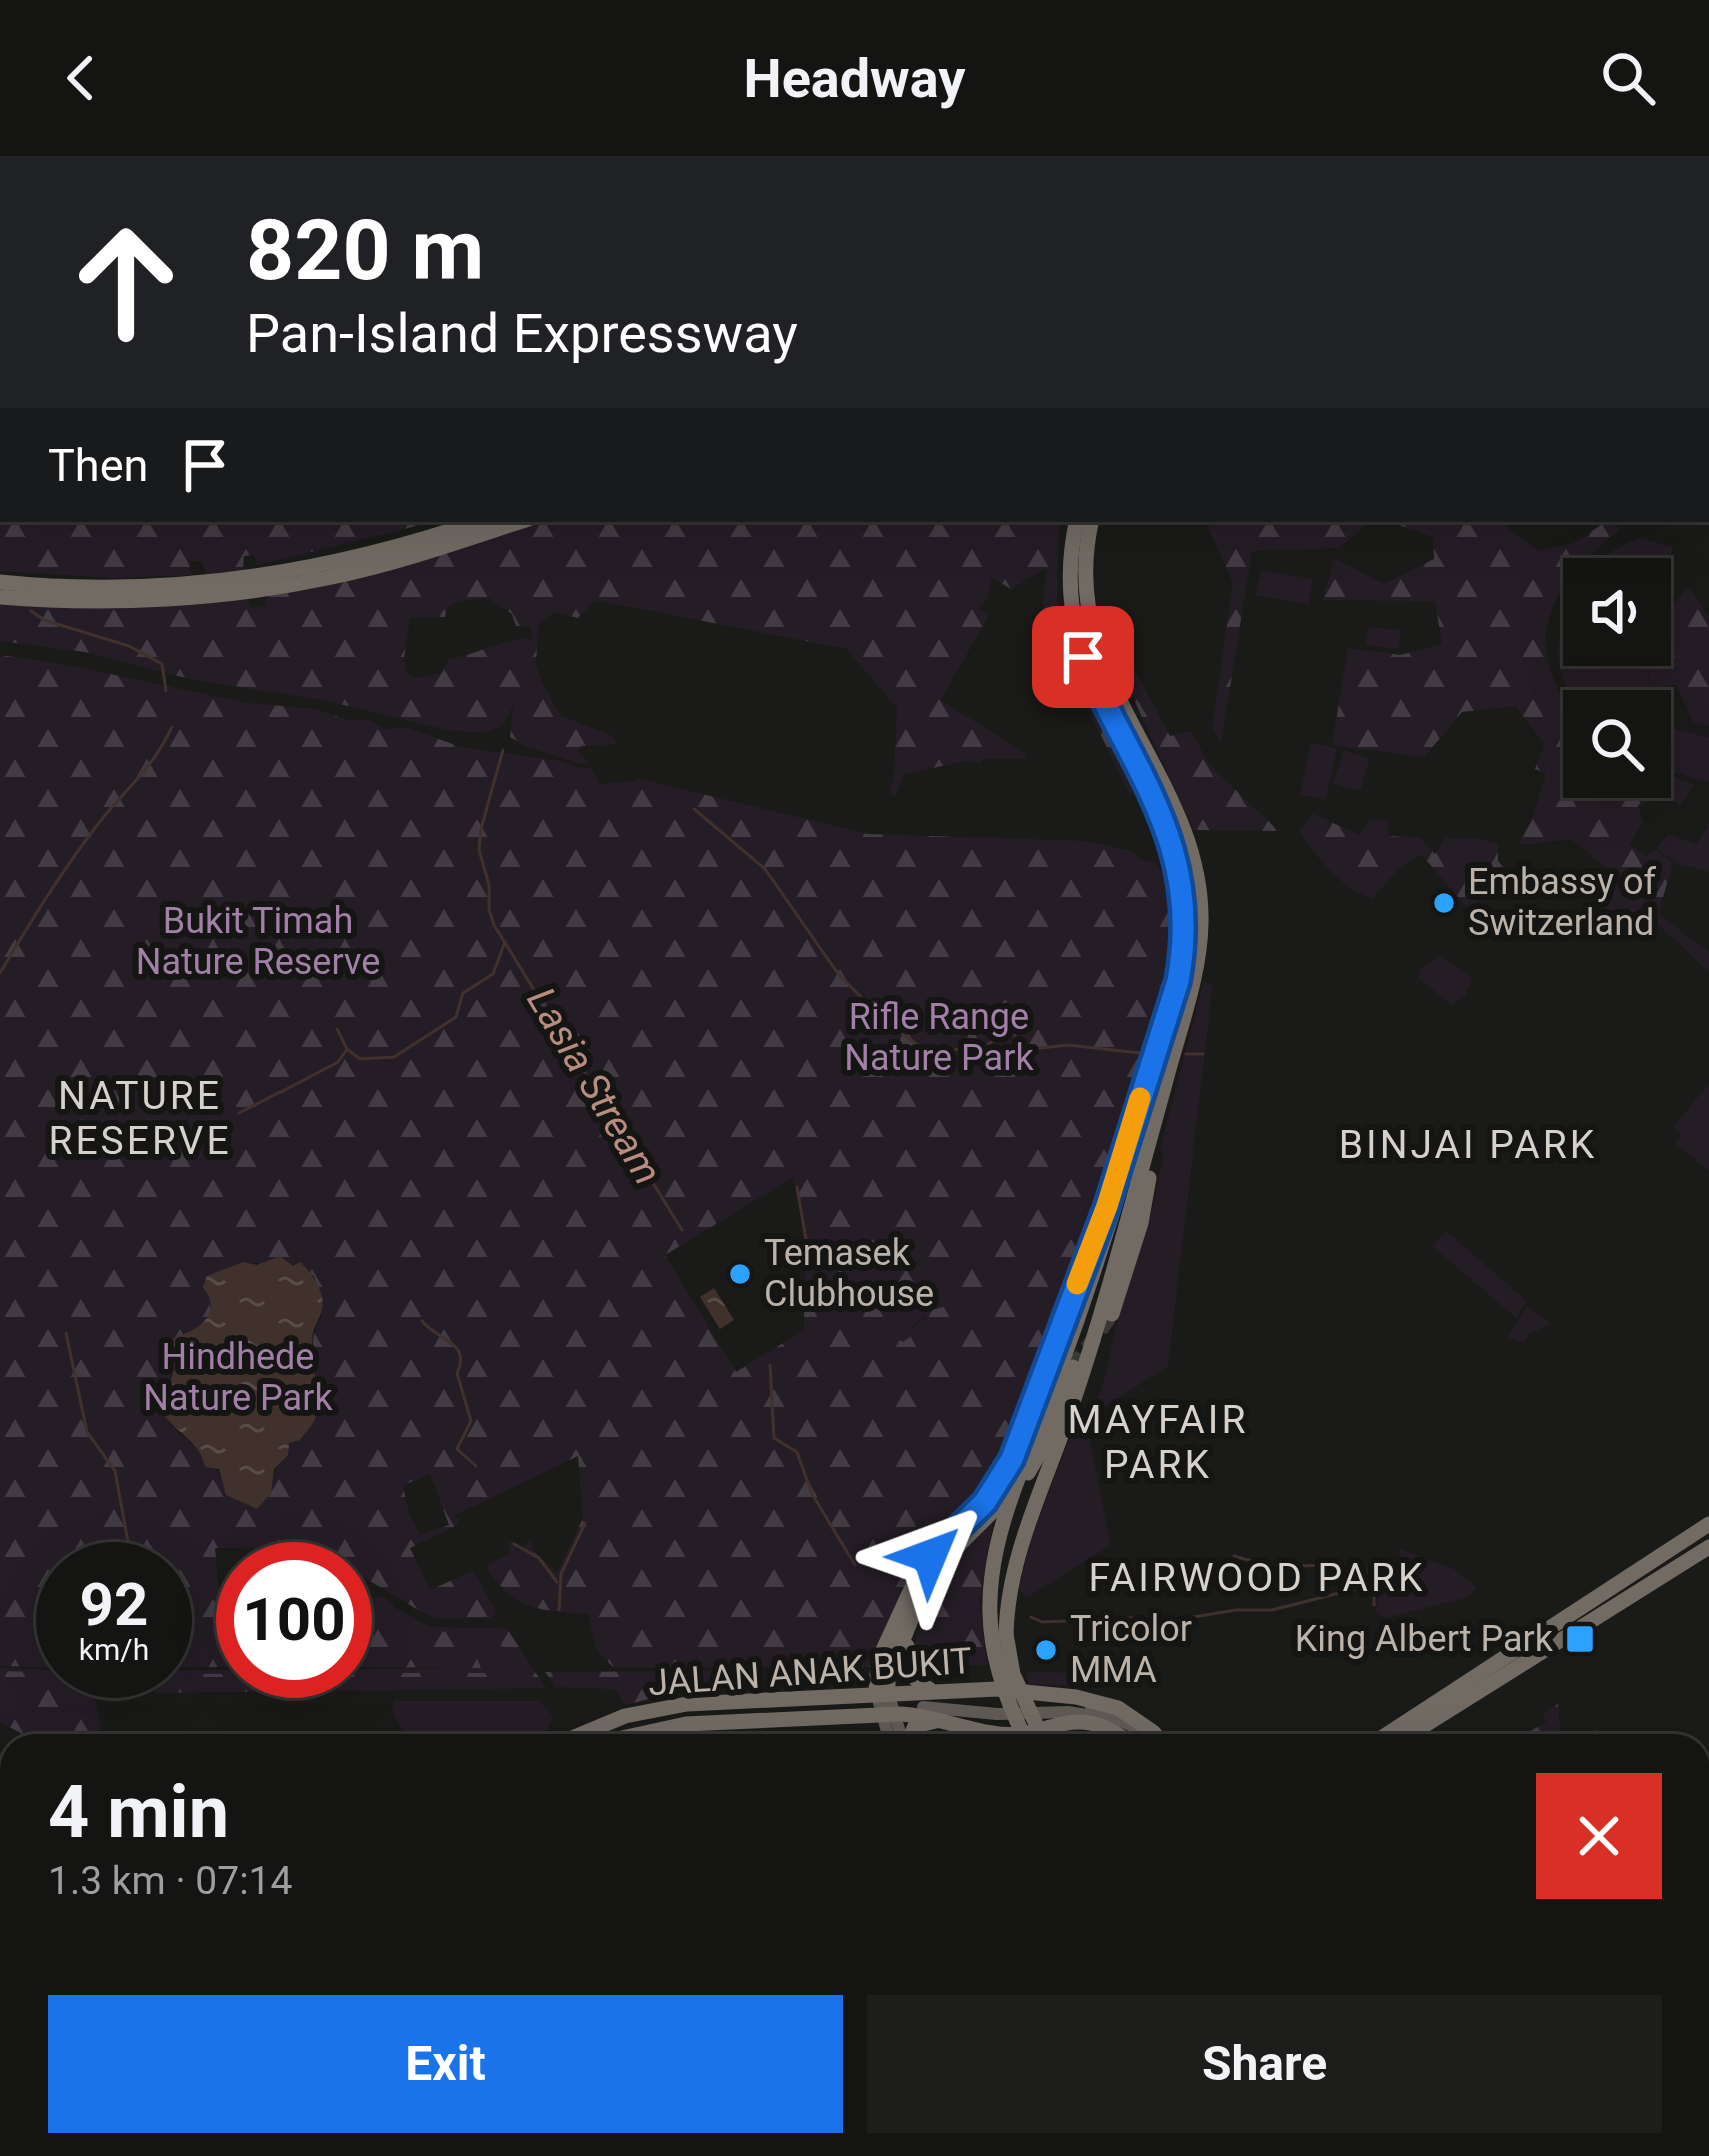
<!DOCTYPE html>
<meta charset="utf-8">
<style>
body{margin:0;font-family:Roboto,sans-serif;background:#1d1d1b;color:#f1f3f6;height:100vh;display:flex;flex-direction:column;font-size:45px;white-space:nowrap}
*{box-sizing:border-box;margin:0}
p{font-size:39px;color:#9d9e9f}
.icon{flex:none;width:66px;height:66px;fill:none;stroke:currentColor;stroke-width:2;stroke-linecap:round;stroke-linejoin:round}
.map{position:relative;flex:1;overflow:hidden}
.drawer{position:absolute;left:0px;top:1578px;width:1710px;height:423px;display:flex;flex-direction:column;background:#141412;border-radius:36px 36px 0 0;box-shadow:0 12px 48px #0002,0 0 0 3px #333332}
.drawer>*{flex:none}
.guide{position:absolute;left:0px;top:0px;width:1710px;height:366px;box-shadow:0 12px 48px #0002,0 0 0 3px #333332;background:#202124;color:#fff;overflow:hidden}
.controls{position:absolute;left:1563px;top:402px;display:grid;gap:24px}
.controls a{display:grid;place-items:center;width:108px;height:108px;border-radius:0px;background:#141412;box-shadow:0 12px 48px #0002,0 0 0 3px #333332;font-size:60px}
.speed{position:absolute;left:36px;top:1386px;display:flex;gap:24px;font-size:60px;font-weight:700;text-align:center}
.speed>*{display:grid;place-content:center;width:156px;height:156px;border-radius:50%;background:#141412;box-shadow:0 12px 48px #0002,0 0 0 3px #333332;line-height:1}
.speed small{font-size:30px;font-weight:400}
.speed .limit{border:18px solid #d22;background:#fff;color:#111}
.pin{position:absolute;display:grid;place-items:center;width:102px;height:102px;color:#fff;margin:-51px;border-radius:24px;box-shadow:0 6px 18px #0006}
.me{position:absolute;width:132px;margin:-66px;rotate:46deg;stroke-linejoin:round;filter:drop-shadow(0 0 9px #0008)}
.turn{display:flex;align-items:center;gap:42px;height:252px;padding:0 48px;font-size:54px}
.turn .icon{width:156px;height:156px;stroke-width:2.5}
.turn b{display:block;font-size:84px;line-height:102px}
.then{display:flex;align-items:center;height:114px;padding:0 48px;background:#0003;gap:24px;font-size:45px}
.round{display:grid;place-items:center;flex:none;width:126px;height:126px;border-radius:0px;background:#1d1d1b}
.headline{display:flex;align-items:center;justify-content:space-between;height:204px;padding:0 48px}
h1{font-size:72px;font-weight:700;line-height:90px}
.action{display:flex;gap:24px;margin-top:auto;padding:24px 48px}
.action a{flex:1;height:138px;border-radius:0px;background:#1a73e8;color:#fff;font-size:48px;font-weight:700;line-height:138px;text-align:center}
.action a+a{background:#1d1d1b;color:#f1f3f6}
header{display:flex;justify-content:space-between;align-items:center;height:156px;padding:0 48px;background:#141412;font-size:54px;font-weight:700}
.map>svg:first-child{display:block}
.green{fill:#251d26}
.forest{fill:url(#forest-firs);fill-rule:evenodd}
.wetland{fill:url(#wetland-marsh)}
.water{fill:url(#water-ripples)}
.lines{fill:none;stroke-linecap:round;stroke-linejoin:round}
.stream{stroke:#40312d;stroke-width:3}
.highway-tunnel{stroke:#3a3835;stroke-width:15;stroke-dasharray:15 8;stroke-linecap:butt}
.secondary{stroke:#504b46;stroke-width:9}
.primary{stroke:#5f5a54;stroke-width:12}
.highway{stroke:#716b64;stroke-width:15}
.highway-bridge{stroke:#716b64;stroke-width:15}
.route-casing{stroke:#114b97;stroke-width:30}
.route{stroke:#1a73e8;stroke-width:21}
.slow{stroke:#f59e0b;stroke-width:21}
.poi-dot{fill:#2ba2ff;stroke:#151513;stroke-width:4.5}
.labels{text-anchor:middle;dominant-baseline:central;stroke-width:12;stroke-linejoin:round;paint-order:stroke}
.poi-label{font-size:36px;fill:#bbb2a9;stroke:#151513;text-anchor:start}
.park-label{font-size:36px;fill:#a17fa7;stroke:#151513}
.street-label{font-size:36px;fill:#bbb2a9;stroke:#151513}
.water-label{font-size:39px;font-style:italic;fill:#b88c7e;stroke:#151513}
.neighbourhood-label{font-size:39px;letter-spacing:3px;fill:#d7d1cb;stroke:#151513}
</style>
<header><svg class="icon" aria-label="back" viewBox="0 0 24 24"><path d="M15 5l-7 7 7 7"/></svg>Headway<svg class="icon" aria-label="search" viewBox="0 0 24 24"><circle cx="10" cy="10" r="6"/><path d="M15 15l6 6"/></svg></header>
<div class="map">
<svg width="1709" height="2000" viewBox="0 0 1709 2000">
<defs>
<pattern id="forest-firs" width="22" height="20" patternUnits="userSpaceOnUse" patternTransform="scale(3)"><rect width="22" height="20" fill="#251d26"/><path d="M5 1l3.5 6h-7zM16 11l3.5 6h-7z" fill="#433b43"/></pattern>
<pattern id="wetland-marsh" width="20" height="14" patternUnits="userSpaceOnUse" patternTransform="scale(3)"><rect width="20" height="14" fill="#251d26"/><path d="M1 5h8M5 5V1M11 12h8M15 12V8" fill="none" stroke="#433b43"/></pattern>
<pattern id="water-ripples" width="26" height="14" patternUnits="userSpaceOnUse" patternTransform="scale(3)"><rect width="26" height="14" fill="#40312d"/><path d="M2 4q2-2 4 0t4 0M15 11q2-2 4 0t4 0" fill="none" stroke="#5a4c49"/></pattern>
</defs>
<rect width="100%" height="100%" fill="#1a1a18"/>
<g class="green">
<path d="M1640,382L1673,391L1650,479V423H1584V481L1568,477L1577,443L1571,440C1589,410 1608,394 1640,382Z"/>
<path d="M1261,414L1313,423L1309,448L1256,440Z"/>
<path d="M1368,471L1401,474L1399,493L1366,489Z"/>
<path d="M1559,481L1644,499L1659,568L1709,582V626L1650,610V555H1584L1582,584L1557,502Z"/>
<path d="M1311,587L1337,592L1326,644L1300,639Z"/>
<path d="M1344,594L1370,603L1360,635L1333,627Z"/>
<path d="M1709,669V716L1677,707L1656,692L1669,678L1696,688Z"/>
<path d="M1439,800L1472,822L1465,840L1452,849L1418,822L1420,813Z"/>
<path d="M1204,826L1213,828L1168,1210L1089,1261L1102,1232L1132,1103L1151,1059L1164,999L1160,992Z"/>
<path d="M1709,927V1015L1675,987L1681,979L1673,972Z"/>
<path d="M1446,1075L1527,1145L1516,1162L1432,1090Z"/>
<path d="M1527,1150L1551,1167L1531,1177L1523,1187L1508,1181Z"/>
<path d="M1079,1258L1090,1285L1111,1389L1026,1442L1019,1432L1031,1383Z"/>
<path d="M1400,1393L1454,1413L1477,1432L1465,1442L1385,1462L1376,1456L1378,1438L1357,1423L1359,1412L1400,1406Z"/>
<path d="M394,1451L430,1471L491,1472L477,1476L485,1486L515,1494L513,1499L505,1498L493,1512H533L536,1517L173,1518L155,1533L95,1534L89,1517L0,1515V1511L63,1515L480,1512L441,1479L413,1480L390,1470L388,1462Z"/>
<path d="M1026,1516L1092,1517L1089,1531L1029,1528Z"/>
<path d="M394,1545H541L553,1561L548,1574L510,1590H411L392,1555Z"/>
</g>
<g class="forest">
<path d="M79,0H418V3H89Z"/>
<path d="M482,0H1310L481,3Z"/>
<path d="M1522,0H1709V105L1707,3Z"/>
<path d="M0,1L3,3V260H0Z"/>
<path d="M0,302H3V363H445L258,409L254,399L244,400L242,427L250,452L265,451L266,440L368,420L549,363H1059L1057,442L1072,511L1133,637L1130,639L1042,459L1046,412L1011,433L991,421L988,442L978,452L990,458L940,544L1027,598L1024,603H983L981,607L966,605L904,618L895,641L889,637L894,619L897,552L847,493L595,444L578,462L555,456L538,468L536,509L543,529L561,560L613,580L616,588L581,590L578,596L588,606L580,608L527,591L510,581L514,548L502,570L483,577L448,574L327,545L186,522L85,496L0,485V447L132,452L206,448L204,457L209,430L202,405L189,406L191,419L113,422L0,415ZM489,442L512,458L516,470H531L532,483C502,482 477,499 449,503L442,517L413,522L407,518L404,502L410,462L445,461L447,452L459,445Z"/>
<path d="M1205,363H1373L1339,392L1252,395L1221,587L1212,573L1233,427Z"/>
<path d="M1382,363H1501L1513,377L1539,395L1574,387L1610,363L1619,374C1575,408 1530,456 1551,516C1560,541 1569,559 1575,586L1584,590V621H1650V612L1694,629L1680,650L1659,634L1649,645L1638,649L1643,666L1629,688L1647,701L1655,693L1673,707L1658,758L1709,796V816L1654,764L1626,771L1600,748L1622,724L1571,683L1519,689L1534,657L1546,618L1535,613L1544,587L1515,550L1462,556L1424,601L1332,589L1348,492L1400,499L1442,488L1435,445L1323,444L1334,402L1384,428L1434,403L1433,381Z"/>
<path d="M1689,431L1709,461V569L1693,566L1676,529L1652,533C1642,490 1660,461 1689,431Z"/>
<path d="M1103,454L1170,580L1191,575L1209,609L1279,675L1194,674L1094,457Z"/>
<path d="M0,499L63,508L247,547L315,553L348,564H368L384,573L408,572L461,591L560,605L582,613L591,612L599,628L634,625L636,622L868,678L1087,685L1130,695L1141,704L1156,707L1161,715L1172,714L1178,761L1175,794L1115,1010L1016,1282L1007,1304L873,1511H613L597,1495L588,1458C538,1454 515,1456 486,1410L511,1397L508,1388L513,1385L519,1395L531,1384L533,1395L557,1417L583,1362L578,1300L455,1359L459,1368L410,1392L430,1434L473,1415L496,1455L491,1462H437L423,1457L365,1422L304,1401L298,1405L278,1391L215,1392L223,1480L243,1493V1511H165V1413H63V1512L0,1510ZM793,1021L805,1078L804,1174L736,1216L665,1099ZM243,1106L294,1110L314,1120C318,1135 327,1150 319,1166C315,1176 312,1181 313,1193C314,1216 315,1238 316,1261C291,1284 275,1302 271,1337L250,1351L238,1341L226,1339C219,1298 179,1288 160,1253L173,1218L166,1210L167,1184L191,1177L211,1158L207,1121ZM927,1132L925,1163L896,1182L900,1170L895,1139L905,1133ZM430,1317L449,1369L420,1379L409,1358L403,1330Z"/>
<path d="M1313,658L1360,679L1370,663L1387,666L1389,680L1419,682L1435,698L1446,682L1481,683L1498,688V705L1503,711L1498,732L1482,745L1474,735L1471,737L1480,750L1472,757L1421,698L1401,710L1372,743C1337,728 1321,706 1299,675Z"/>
<path d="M993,1365L979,1446L987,1509L912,1508L910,1501L940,1415Z"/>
<path d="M347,1435L369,1444L381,1440L394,1448L390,1469L413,1479C427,1473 438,1480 453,1473L472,1488L481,1512L345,1511Z"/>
<path d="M491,1472L507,1473L533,1512H493L486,1502L489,1497L513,1499L515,1495L476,1482L477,1476Z"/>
<path d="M0,1515L90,1517L104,1590H58L50,1586L45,1590L0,1566Z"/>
<path d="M743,1515V1523L677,1532L672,1527L657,1537V1541L625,1549L615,1533L556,1531L545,1516Z"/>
<path d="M360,1517H536L546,1532L155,1537V1533L172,1518Z"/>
<path d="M1558,1547L1561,1588L1596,1574L1602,1590H1536L1529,1576L1546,1566L1543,1557Z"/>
<path d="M12,1737V1801L0,1873V1740Z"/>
<path d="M1698,1764L1709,1773V1824L1698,1816Z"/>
<path d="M1698,1825L1709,1832V2000H1543L1536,1996L1547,1989H1698Z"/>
</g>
<path class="wetland" d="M927,1132L946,1142L943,1151L932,1154L910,1172V1181L903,1186L896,1182L899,1170L885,1155C897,1136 905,1133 927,1132Z"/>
<g class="water">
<path d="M280,1100L293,1110L300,1106C310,1116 316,1123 321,1137C326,1152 319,1161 314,1173C307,1192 321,1235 316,1260C314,1268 305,1277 300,1284L289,1287L288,1299L274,1313L271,1337L257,1353L226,1339L219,1313L205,1311C201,1285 173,1276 160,1253L173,1218L166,1210L167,1184C193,1177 226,1161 203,1131L207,1120L243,1106L257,1109Z"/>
<path d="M714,1132L734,1164L720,1173L700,1141Z"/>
</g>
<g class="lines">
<g class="stream">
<path d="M952,3L954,0"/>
<path d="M1162,3V0"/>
<path d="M31,455L44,464L129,490L162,508L166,535"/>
<path d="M503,594L481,673L479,694L489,729V753L494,769L682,1074"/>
<path d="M694,653L765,713L839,819L886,866L929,897L986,890L1010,872L1015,877V889L1022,894L1068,889L1149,898"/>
<path d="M0,817C31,765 61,716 98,668C127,631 151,615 172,571"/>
<path d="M337,873L347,893"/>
<path d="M1186,898H1203"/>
<path d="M281,936L338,906L347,893L360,903L394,901L456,861L463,837L493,818L505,786"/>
<path d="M239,957L280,936"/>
<path d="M797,1031L806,1084"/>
<path d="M422,1165C438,1185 472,1186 457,1217L471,1265L457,1293L476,1310"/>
<path d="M66,1177L87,1276L115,1315L133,1413"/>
<path d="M770,1209L774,1282L797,1296L812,1338L855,1409"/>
<path d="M514,1388L539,1402L557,1426"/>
<path d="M1234,1400C1265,1410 1301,1413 1333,1407L1338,1421L1362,1430"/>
<path d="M559,1454L561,1418L585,1367"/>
<path d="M1031,1461L1042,1466L1155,1461L1169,1465L1236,1454H1272L1363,1431L1374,1439V1449"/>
</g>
<path class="highway-tunnel" d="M1073,1211L1112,1158"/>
<g class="secondary">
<path d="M0,1938L12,1875"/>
<path d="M0,1968L12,1924"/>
<path d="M226,1989L301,1992L378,1989"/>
<path d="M490,1989H520"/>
<path d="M0,1994L4,2000"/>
<path d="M125,2000L220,1989"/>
<path d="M203,2000H294"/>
<path d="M305,2000L418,1995L538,1997L592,1989"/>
<path d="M640,2000L641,1989"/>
</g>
<g class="primary">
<path d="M876,1536L891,1590"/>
<path d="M888,1536L904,1590"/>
<path d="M923,1551L997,1558L1068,1556L1099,1561"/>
<path d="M1091,1552L1130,1569L1155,1590"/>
<path d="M1456,1989L1469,2000"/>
<path d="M1477,1989L1490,2000"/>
</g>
<g class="highway">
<path d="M1337,3L1342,0"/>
<path d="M1367,3L1373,0"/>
<path d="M1386,3L1392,0"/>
<path d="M0,426C165,443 329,417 485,363"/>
<path d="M0,441C109,450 225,444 332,421C399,407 464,384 528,363"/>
<path d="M1112,1158L1141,1067L1149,1022"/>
<path d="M1028,1317L1046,1286L1073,1211"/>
<path d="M1019,1320C1072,1187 1118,1050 1154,912C1171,849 1193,789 1182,723C1176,690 1160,660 1145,630C1099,536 1052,472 1077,363"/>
<path d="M1006,1478C1008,1398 1046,1327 1071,1252C1107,1146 1135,1036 1165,928C1178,877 1200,821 1201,768C1205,619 1053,526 1092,363"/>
<path d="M907,1490C902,1508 912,1524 929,1533"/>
<path d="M876,1536L878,1505L919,1416L985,1346L1012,1303L1094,1082"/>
<path d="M888,1536V1521L920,1442L938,1410L1013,1335"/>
<path d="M553,1590L625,1560L687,1548L997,1533L1076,1541L1118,1552L1153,1576L1165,1590"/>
<path d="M585,1590L686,1568L901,1558C933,1560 961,1572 992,1577C1052,1588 1069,1538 1134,1590"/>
<path d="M906,1590L915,1570L936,1565"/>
<path d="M1369,1590L1709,1368"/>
<path d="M1392,1590L1709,1391"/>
<path d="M0,1645L12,1652"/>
<path d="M0,1661L12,1670"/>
<path d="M1153,1989L1154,2000"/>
<path d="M1181,2000L1183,1989"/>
</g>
<g class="highway-bridge">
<path d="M1019,1320C980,1422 977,1491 1029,1590"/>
<path d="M1006,1478L1013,1518L1046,1590"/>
</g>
</g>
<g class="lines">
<g class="route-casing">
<path id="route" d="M930,1400L985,1346L1012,1303L1107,1050L1178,825C1203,691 1134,617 1083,501"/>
</g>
<use href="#route" class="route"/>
<path class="slow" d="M1077,1128L1107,1050L1140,942"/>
</g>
<g class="poi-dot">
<circle cx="1444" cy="747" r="12"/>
<circle cx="740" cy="1118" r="12"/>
<rect x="1565" y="1468" width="30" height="30" rx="6"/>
<circle cx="1046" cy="1494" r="12"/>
</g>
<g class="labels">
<g class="poi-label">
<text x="1468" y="726">Embassy of<tspan x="1468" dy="41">Switzerland</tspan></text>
<text x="764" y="1097">Temasek<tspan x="764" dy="41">Clubhouse</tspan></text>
<text x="1070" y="1473">Tricolor<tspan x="1070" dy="41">MMA</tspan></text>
<text x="1553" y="1483" text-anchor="end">King Albert Park</text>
</g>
<g class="park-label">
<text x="258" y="765">Bukit Timah<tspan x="258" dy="41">Nature Reserve</tspan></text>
<text x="939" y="861">Rifle Range<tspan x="939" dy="41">Nature Park</tspan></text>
<text x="238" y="1201">Hindhede<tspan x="238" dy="41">Nature Park</tspan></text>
</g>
<g class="street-label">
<text transform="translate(810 1516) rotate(-4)">JALAN ANAK BUKIT</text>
</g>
<g class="water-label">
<text transform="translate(594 930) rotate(59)">Lasia Stream</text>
</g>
<g class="neighbourhood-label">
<text x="140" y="940">NATURE<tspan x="140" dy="45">RESERVE</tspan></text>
<text x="1468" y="989">BINJAI PARK</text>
<text x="1158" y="1264">MAYFAIR<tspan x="1158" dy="45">PARK</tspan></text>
<text x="1257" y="1422">FAIRWOOD PARK</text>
</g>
</g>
</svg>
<div class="controls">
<a><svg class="icon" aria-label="sound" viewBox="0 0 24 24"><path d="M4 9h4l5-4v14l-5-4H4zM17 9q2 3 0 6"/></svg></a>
<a><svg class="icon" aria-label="search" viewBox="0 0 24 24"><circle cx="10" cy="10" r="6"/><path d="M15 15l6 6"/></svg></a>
</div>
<div class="speed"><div>92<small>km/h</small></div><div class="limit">100</div></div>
<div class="pin" style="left:1083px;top:501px;background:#d93025"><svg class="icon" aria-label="arrive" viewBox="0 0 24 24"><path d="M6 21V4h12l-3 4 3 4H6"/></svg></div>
<svg class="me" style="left:930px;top:1400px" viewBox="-20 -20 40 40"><path d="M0-17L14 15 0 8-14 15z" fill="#1a73e8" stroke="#fff" stroke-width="4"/></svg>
<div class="guide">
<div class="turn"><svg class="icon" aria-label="ahead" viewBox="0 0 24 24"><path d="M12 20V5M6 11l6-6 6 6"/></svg><div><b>820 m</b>Pan-Island Expressway</div></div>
<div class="then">Then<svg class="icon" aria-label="arrive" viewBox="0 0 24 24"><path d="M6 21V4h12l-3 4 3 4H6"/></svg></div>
</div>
<section class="drawer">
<div class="headline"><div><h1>4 min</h1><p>1.3 km · 07:14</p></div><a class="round" style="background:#d93025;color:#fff"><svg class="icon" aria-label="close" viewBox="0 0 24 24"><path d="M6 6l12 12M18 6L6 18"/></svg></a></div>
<div class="action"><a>Exit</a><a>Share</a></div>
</section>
</div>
